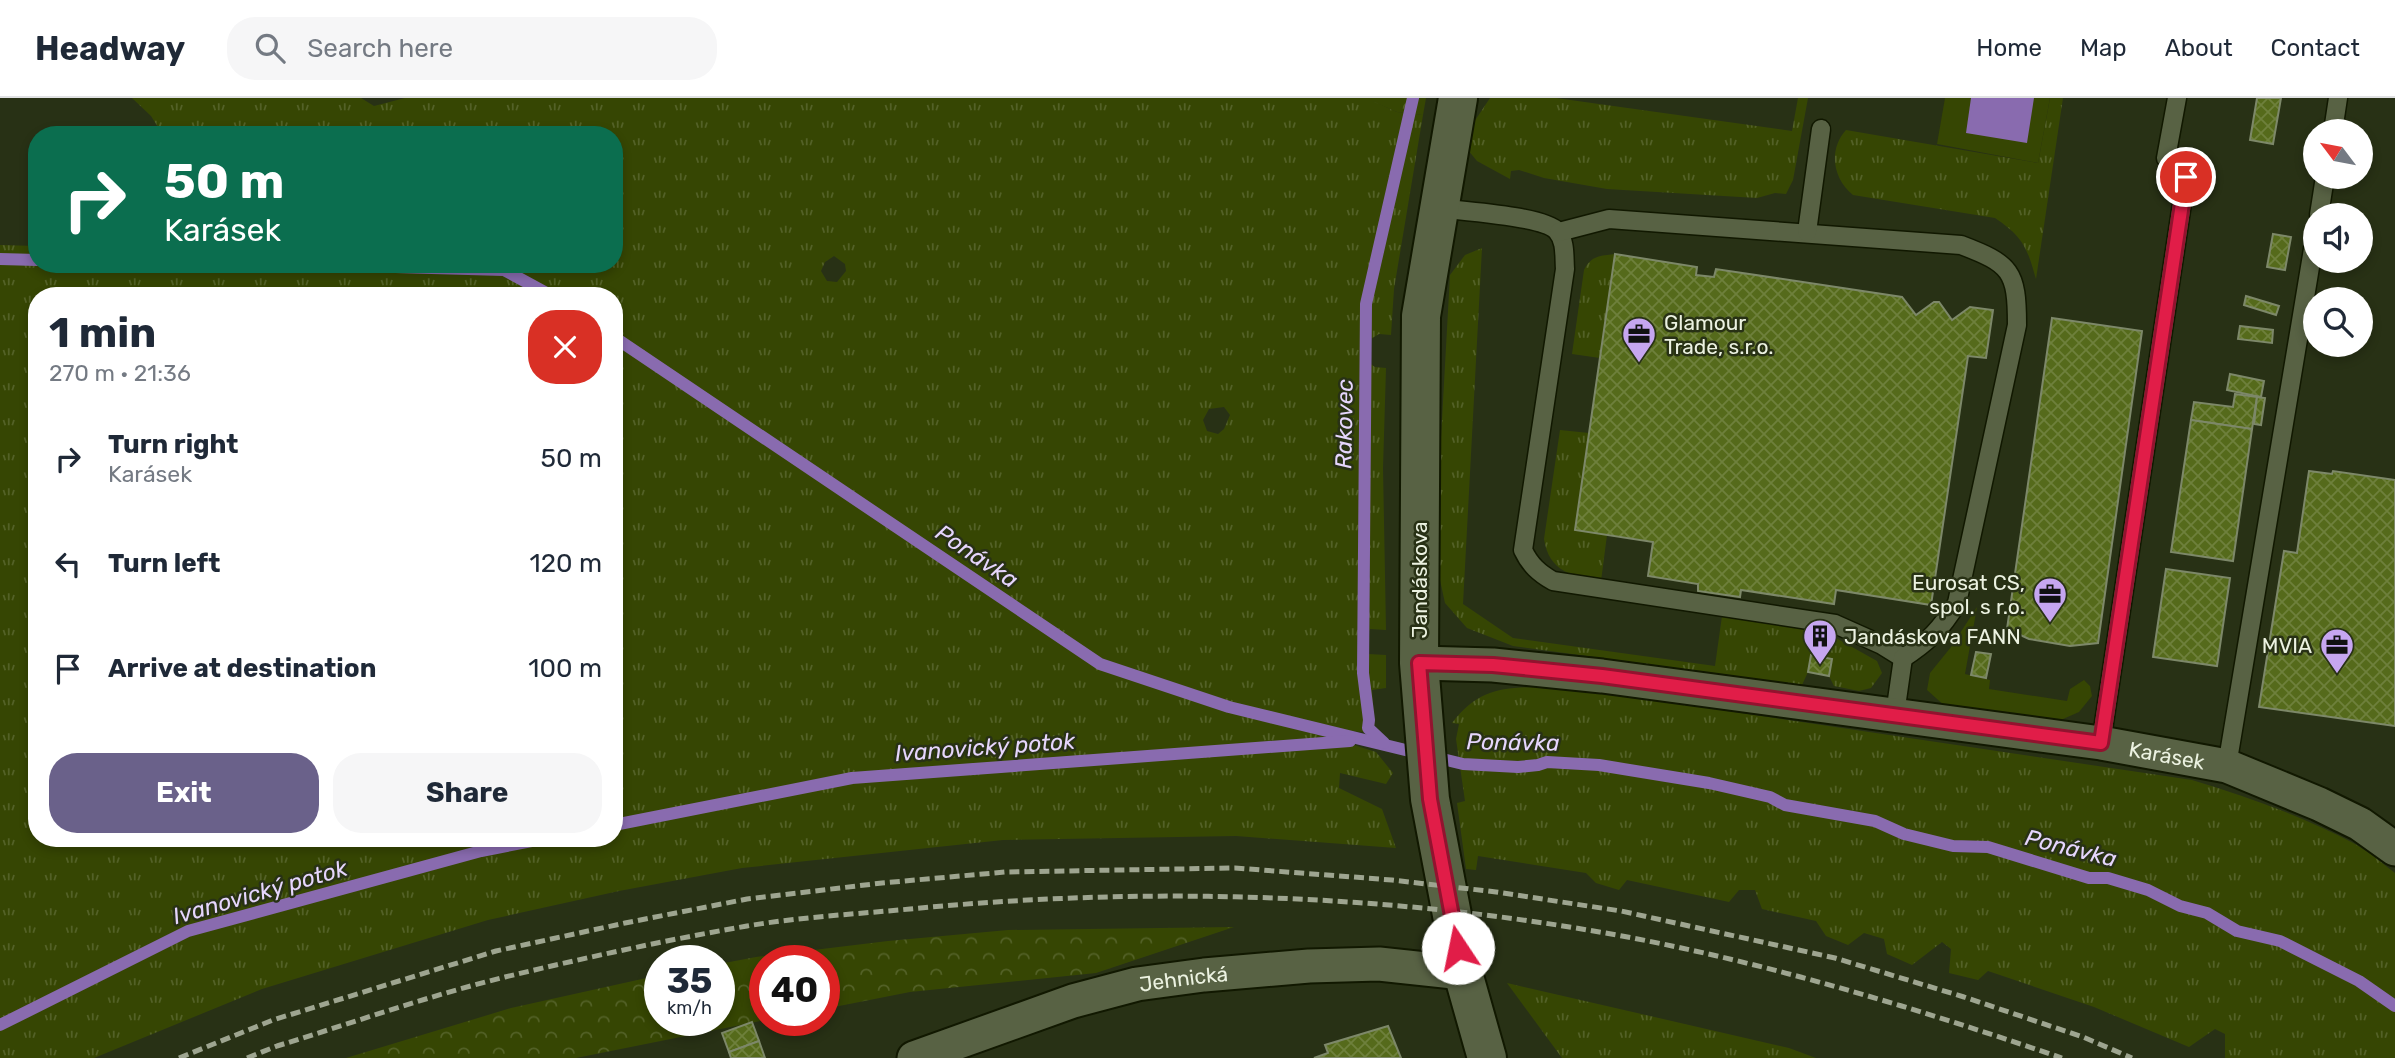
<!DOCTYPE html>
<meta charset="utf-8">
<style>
body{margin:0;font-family:Rubik,sans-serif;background:#f6f6f7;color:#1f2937;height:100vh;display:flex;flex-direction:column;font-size:26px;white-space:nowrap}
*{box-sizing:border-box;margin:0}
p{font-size:23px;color:#747a83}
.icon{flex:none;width:38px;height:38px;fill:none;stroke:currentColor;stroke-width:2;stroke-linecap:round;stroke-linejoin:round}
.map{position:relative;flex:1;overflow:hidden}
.panel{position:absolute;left:28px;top:189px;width:595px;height:560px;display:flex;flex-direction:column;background:#fff;border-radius:28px;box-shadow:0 4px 10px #0003}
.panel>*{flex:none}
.hud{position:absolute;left:28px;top:28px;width:595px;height:147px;border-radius:28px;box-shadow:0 4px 10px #0003;background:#0b6e4f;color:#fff;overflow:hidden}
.needle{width:46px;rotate:302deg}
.controls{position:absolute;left:2303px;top:21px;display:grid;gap:14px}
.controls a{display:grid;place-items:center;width:70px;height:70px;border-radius:50%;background:#fff;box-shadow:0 4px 10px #0003;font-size:35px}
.speed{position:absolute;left:644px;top:847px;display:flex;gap:14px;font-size:35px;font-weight:700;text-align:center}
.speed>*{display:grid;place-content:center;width:91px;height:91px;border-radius:50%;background:#fff;box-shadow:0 4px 10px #0003;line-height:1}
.speed small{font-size:18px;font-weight:400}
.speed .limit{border:10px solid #d22;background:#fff;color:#111}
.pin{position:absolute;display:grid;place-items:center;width:60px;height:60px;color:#fff;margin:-30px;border:4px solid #fff;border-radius:50%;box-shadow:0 2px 7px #0007}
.me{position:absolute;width:77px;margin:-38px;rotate:349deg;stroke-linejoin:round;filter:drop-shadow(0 0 5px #0008)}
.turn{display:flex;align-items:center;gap:24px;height:147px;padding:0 21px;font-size:32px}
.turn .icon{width:91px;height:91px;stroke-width:2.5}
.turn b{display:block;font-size:49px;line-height:60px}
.round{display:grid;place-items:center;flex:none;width:74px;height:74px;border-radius:28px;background:#f6f6f7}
.overview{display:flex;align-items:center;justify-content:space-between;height:119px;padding:0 21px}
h1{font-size:42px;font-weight:700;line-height:52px}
.action{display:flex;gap:14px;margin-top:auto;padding:14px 21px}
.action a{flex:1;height:80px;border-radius:28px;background:#6a618a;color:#fff;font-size:28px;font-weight:700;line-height:80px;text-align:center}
.action a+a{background:#f6f6f7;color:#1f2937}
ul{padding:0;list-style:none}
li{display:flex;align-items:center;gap:21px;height:105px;padding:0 21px}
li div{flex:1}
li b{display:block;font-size:26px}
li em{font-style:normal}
header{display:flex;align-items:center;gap:42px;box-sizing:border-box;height:98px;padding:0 35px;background:#fff;border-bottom:2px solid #e0e1e3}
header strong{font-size:33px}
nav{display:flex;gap:38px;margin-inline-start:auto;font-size:24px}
.search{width:490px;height:63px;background:#f6f6f7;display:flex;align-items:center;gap:18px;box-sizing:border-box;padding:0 24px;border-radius:28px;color:#747a83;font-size:26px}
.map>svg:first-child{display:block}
.grass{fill:url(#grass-tufts);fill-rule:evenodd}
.forest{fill:url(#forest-crowns)}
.garden{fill:#364603}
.water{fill:#896baf}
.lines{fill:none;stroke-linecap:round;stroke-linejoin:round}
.stream{stroke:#896baf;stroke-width:12}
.building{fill:url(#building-cross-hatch);stroke:#7d8869;stroke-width:2}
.service-casing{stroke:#111800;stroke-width:21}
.minor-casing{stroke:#111800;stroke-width:37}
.tertiary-casing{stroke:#111800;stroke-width:42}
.service{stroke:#586244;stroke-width:18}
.minor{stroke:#586244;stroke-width:33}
.tertiary{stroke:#586244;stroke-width:38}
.rail{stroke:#9ea590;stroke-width:5;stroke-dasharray:10 5;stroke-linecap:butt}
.route-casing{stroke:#92132f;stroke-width:18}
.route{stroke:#e11d48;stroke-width:12}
.labels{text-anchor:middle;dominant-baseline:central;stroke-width:5;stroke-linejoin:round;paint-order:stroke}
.poi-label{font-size:21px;fill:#ecf2e1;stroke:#283115;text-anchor:start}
.street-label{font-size:21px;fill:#ecf2e1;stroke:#283115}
.water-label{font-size:23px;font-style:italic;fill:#e6d6fd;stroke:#283115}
</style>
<header>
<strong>Headway</strong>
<div class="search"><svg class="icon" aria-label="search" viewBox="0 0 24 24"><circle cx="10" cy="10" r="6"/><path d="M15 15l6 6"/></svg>Search here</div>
<nav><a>Home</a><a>Map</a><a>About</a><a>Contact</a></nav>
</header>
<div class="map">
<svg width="2395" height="960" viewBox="0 0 2395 960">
<defs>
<pattern id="grass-tufts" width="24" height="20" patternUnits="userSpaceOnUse" patternTransform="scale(1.75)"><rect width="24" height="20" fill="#364603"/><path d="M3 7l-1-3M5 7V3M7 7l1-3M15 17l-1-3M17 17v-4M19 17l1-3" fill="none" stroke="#536127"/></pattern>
<pattern id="forest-crowns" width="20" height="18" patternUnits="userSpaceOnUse" patternTransform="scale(1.75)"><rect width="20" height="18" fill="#364603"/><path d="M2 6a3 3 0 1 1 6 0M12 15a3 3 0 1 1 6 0" fill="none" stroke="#536127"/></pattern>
<pattern id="building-cross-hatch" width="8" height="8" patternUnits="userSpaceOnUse" patternTransform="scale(1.75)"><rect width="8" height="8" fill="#556a1b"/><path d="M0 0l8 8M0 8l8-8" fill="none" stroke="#6e803c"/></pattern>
</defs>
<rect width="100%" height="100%" fill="#283115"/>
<g class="grass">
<path d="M132,0H361L374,8L405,0H1371L1373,3L1397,14L1423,17L1394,191L1391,237L1379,236L1361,247V259L1375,269L1386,270L1383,370L1386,532L1370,531L1364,543L1368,556L1386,557V590L1372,592L1375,635L1350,633L1354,647L1376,654L1393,675L1386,686L1340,675L1339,690L1382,711L1396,750L1236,738L1003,742L742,770L619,793L488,822L262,891L94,960H0V147L37,148V166H614V37H163L151,18ZM834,158L845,166L846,173L837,184L827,183L821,173L825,164ZM37,198H614V740H37ZM1224,309L1230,317L1224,331L1218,336L1207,333L1203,322L1209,311Z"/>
<path d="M1490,0H1556L1792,33L1798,0H1808L1793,82L1786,96L1775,95L1757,100L1607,91L1544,80L1519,72L1511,73L1510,81L1477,63L1468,52L1474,24Z"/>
<path d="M2050,0H2063L2036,181C2027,149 2023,139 1995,120L1853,97C1833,81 1828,52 1846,32L2038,65Z"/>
<path d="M1482,150L1463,506L1513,540L1715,568L1722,518L1827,535L1877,563L1882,575L1871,590L1859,593L1834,588L1829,578L1811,558L1808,574L1802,587L1513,548L1467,530L1445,505L1438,473V394L1450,177L1465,157Z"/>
<path d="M1615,156L1600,260L1572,256L1584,172C1592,157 1600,158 1615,156Z"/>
<path d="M1560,332L1589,335L1575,432L1607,437L1601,483C1572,478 1549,474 1544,441Z"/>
<path d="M1536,589L1586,592L2192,682C2248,699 2303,718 2355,746C2369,754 2382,765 2395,775V960H2225V936L2215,931L2189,949L2094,909L1988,873L1978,882L1949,875L1951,851L1942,844L1912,867L1887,856L1884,841L1864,835L1848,847L1826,838L1816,823L1762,811L1755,792H1739L1729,804L1627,782L1619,792L1596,785L1586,775L1478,758L1476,772L1466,771L1457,705L1465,703L1456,641L1459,626L1452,625C1477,593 1498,590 1536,589Z"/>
<path d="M1507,885L1789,950L1816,960H1562Z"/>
</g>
<g class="forest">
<path d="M1371,0H1426L1423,17L1397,14L1372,3Z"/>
<path d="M1234,829L1096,875L910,894L824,911V863H765V922L576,960H346L511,910L660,877V922H719V866L756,859L888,843L1008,832Z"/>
</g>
<g class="garden">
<path d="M1945,0H2050L2038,65L1937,46Z"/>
<path d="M1977,509L1965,576L1990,582L1989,591L2067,603L2070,591L2084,582L2090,588L2092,598L2079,614L2054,625L1946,609L1927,592L1930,575L1951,549Z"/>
</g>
<path class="water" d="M1971,0H2034L2027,45L1966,35Z"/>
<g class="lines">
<g class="stream">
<path d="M0,161L37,162"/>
<path d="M287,166L504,172L552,198"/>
<path d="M614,239L1100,566L1229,609L1463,666L1518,669L1538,667L1547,664L1599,667L1709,685L1770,699L1785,707L1875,723L1904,736L1953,748L1988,749L2089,780H2108L2148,792L2180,808L2207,815L2237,833L2280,843L2359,883L2395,908"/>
<path d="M1384,645L1368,630L1369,622L1363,575L1366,206L1413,0"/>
<path d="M614,727L852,680L1350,643"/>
<path d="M0,927L188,833L481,753L547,740"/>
</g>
</g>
<g class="building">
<path d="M2257,0H2281L2273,46L2250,42Z"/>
<path d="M2273,136L2291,139L2285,172L2267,169Z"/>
<path d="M1615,156L1697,169L1696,177L1714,179L1716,171L1902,199L1916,217L1934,204H1939L1952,222L1970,209L1993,212L1986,260L1968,258L1931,507L1836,492L1834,506L1741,492L1740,499L1698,493V486L1648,478L1653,444L1575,432Z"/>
<path d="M2246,198L2279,208L2276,217L2244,207Z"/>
<path d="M2052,220L2142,233L2098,545L2070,548L2029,541L2007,531Z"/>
<path d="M2240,228L2273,232L2272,245L2238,241Z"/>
<path d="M2230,276L2264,283L2261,299L2227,292Z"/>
<path d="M2235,296L2257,299L2252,331L2191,322L2194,304L2233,309Z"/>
<path d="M2257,299L2265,300L2261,327L2254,326Z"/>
<path d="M2191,322L2252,331L2233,463L2171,454Z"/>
<path d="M2309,373L2332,376L2333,373L2395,382V628L2259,609L2284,453L2297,455Z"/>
<path d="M2166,471L2230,480L2217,568L2153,559Z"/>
<path d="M1976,554L1991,556L1986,580L1971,577Z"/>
<path d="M1811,557L1832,561L1829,578L1808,574Z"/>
<path d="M752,924L759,943L729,954L722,935Z"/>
<path d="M1388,928L1401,960H1314L1328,955L1325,947Z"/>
<path d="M759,943L765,960H731L729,954Z"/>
</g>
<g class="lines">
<g class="service-casing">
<g id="service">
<path d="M2333,33L2338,0"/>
<path d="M1438,110C1461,113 1544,118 1557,133C1566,143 1564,159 1565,171L1523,452C1530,467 1539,475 1553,483L1835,526L1882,547L1903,560"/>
<path d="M2319,117L2325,79"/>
<path d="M1559,134L1609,121L1961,147C2011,166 2017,173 2017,227L1957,505C1942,530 1927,545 1903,560"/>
<path d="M1807,134L1821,31"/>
<path d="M1895,616L1903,560"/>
<path d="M2101,645L2186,79L2166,60L2177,0"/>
<path d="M2227,668L2315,139"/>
</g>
</g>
<g class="minor-casing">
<g id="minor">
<path id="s1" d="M1419,565L1493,567L1602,578L2101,645L2227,668L2319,706L2360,726L2395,751"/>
<path id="s2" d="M914,960L1073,903L1137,886L1204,877L1309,868L1379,866L1463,875"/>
</g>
</g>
<g class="tertiary-casing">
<path id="tertiary" d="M1458,0L1421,218L1419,565L1430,701L1463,875L1487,960"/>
</g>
<use href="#service" class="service"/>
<use href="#minor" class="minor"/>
<use href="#tertiary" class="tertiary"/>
<g class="rail">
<path d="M179,960L273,922L496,853L625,825L747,801L882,785L1005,774L1235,770L1392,782L1496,794L1621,813L1835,860L1964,899L2083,939L2132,960"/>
<path d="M247,960L277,948C352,925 428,898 505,879C584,860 666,842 747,828C800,819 856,816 910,811C1147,788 1388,795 1622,838C1772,866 1918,911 2062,960"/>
</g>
</g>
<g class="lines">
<g class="route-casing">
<path id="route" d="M1458,850L1430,701L1419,565L1493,567L1602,578L2101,645L2186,79"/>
</g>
<use href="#route" class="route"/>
</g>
<defs>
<g id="office-pin" transform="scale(1.75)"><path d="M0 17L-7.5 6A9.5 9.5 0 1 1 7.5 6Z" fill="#c6a6f0" stroke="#283115"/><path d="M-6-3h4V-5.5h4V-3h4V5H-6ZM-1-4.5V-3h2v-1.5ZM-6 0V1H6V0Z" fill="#111"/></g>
<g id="building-pin" transform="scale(1.75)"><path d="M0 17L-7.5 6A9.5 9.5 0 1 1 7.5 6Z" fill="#c6a6f0" stroke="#283115"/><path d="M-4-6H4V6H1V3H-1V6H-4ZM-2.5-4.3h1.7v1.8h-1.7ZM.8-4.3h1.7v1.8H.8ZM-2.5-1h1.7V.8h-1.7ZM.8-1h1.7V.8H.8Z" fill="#111"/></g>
</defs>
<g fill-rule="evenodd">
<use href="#office-pin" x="1639" y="236"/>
<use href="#office-pin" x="2050" y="496"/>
<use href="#building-pin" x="1820" y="538"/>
<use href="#office-pin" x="2337" y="547"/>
</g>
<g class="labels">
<g class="poi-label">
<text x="1664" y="224">Glamour<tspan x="1664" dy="24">Trade, s.r.o.</tspan></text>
<text x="2025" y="484" text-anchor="end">Eurosat CS,<tspan x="2025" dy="24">spol. s r.o.</tspan></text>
<text x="1844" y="538">Jandáskova FANN</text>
<text x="2312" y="547" text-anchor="end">MVIA</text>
</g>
<g class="street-label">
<text transform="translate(1419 482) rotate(-90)">Jandáskova</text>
<text stroke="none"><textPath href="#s1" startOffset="754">Karásek</textPath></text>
<text stroke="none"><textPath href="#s2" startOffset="282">Jehnická</textPath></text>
</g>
<g class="water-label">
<text transform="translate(1344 326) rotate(-89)">Rakovec</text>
<text transform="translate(977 458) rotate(34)">Ponávka</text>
<text transform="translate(1513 644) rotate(1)">Ponávka</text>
<text transform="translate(985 649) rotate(-4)">Ivanovický potok</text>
<text transform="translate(2071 750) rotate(14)">Ponávka</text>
<text transform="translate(260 794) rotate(-16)">Ivanovický potok</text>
</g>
</g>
</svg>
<div class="controls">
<a><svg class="needle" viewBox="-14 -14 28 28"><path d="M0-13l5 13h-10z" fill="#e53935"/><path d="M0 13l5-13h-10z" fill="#747a83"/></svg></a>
<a><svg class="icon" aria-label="sound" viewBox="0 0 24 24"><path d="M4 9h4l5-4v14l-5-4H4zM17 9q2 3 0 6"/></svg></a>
<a><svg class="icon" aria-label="search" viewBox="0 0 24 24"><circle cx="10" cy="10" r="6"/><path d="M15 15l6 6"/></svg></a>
</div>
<div class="speed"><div>35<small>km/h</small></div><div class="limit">40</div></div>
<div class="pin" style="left:2186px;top:79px;background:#d93025"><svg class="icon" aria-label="arrive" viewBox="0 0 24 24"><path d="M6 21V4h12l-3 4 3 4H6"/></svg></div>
<svg class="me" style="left:1458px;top:850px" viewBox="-20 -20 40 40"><circle r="19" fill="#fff"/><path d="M0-13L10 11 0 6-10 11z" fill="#e11d48"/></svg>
<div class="hud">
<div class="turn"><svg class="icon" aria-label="right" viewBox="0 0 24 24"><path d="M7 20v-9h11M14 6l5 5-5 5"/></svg><div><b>50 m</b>Karásek</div></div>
</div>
<section class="panel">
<div class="overview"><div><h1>1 min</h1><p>270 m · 21:36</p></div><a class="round" style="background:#d93025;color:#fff"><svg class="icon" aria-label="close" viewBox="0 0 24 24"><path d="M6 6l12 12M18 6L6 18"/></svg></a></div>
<ul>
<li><svg class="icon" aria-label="right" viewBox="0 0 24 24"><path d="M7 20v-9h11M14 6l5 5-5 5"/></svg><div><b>Turn right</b><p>Karásek</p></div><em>50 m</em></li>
<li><svg class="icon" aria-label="left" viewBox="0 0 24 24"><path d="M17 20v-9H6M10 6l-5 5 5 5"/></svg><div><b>Turn left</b></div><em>120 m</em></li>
<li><svg class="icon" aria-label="arrive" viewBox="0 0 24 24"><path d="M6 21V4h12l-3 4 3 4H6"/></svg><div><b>Arrive at destination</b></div><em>100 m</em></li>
</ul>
<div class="action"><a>Exit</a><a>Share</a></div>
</section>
</div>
